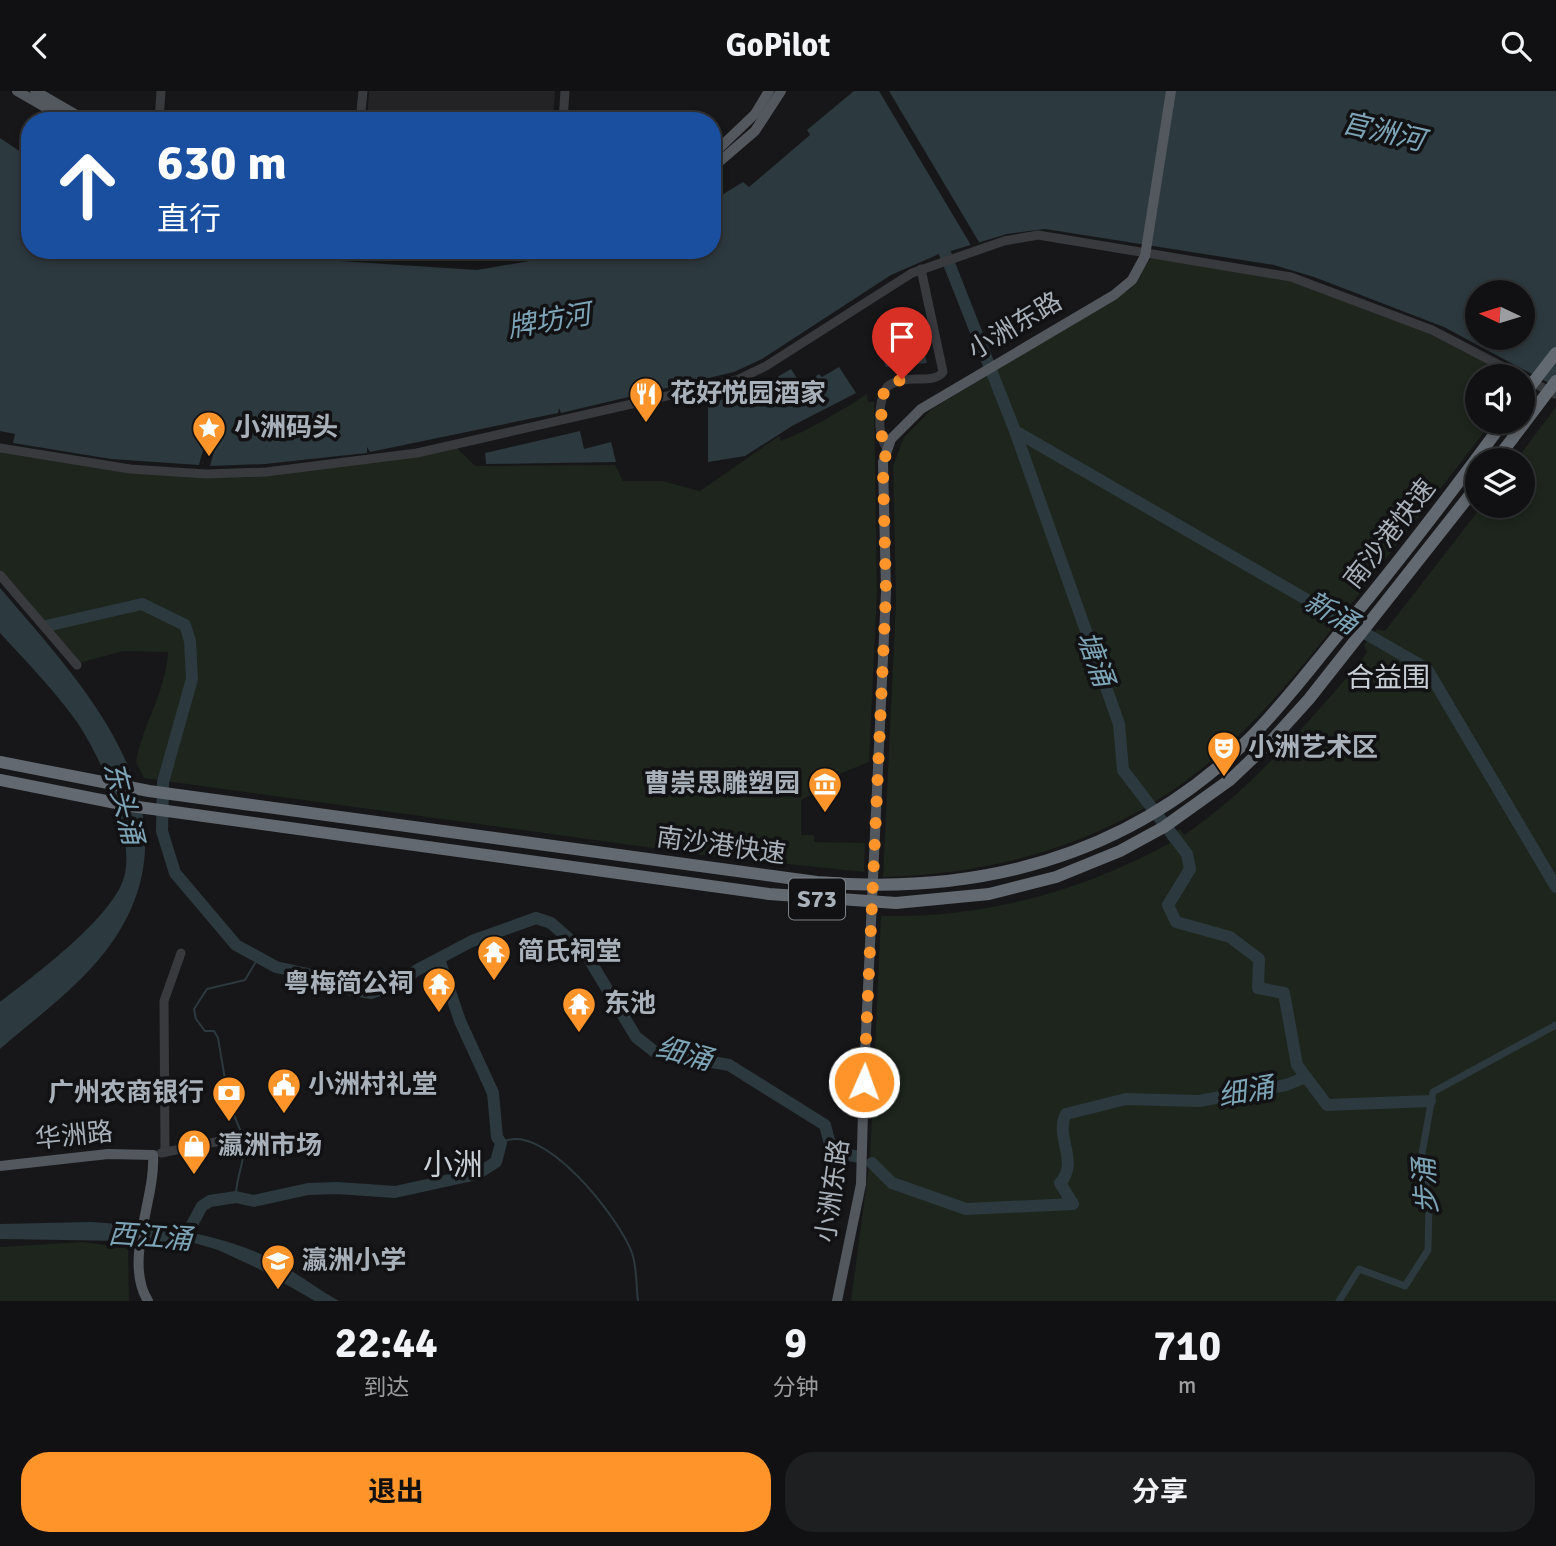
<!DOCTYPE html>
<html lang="zh">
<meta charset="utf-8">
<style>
body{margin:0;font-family:Signika,"Noto Sans SC",sans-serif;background:#1e1f21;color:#f1f3f6;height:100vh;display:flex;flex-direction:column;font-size:26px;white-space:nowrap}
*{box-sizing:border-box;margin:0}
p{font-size:23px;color:#9c9da0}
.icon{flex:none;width:38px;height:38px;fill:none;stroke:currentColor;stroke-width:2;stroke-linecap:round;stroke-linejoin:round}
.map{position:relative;height:1210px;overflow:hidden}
.drawer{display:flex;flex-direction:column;background:#111113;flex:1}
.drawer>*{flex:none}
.hud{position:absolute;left:21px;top:21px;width:700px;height:147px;border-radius:28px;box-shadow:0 4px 10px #0003,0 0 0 2px #303133;background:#1a4fa0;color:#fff;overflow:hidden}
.needle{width:46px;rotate:274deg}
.fabs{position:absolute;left:1465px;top:189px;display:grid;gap:14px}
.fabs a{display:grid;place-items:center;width:70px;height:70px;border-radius:50%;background:#111113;box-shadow:0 4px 10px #0003,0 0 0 2px #303133;font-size:35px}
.pin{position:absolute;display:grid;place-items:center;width:60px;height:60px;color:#fff;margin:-72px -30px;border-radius:50% 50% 50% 0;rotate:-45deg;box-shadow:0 0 7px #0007}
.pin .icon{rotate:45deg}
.me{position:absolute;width:77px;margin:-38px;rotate:2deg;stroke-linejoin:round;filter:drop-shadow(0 0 5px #0008)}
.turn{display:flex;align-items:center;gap:24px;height:147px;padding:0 21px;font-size:32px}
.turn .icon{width:91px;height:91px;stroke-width:2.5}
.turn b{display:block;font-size:49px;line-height:60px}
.eta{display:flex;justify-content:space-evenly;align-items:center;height:119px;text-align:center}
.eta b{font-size:42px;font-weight:700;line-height:49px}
.action{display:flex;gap:14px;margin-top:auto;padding:14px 21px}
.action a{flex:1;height:80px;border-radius:28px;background:#fe942a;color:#111;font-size:28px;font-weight:700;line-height:80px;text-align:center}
.action a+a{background:#1e1f21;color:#f1f3f6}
header{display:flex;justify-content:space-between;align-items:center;height:91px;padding:0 21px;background:#111113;font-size:32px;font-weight:700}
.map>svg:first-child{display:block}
.built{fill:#232326}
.green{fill:#1d251c}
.water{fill:#2c393e;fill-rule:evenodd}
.pier{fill:#171719}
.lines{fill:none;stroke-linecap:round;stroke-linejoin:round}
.stream{stroke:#2c393e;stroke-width:2}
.canal{stroke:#2c393e;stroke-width:7}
.river{stroke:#2c393e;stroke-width:12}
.minor{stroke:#383a3e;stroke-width:9}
.major{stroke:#53575e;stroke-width:10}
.highway{stroke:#636970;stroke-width:12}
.highway-bridge{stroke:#636970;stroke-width:12}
.route{stroke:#fe942a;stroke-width:12;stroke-dasharray:0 21.6}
.labels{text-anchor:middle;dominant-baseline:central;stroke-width:7;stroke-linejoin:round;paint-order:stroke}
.shield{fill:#121214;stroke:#7b8188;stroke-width:2}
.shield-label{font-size:24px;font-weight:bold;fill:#a8b0ba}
.street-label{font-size:26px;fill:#a8b0ba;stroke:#121214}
.poi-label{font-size:26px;font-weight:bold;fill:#a8b0ba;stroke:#121214;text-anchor:start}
.water-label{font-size:28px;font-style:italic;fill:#7da5b7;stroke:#121214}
.neighbourhood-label{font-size:28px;fill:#c9cfd6;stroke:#121214}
.quarter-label{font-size:30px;fill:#c9cfd6;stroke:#121214}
</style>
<header><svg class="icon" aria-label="back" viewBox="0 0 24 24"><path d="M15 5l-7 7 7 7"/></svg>GoPilot<svg class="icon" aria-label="search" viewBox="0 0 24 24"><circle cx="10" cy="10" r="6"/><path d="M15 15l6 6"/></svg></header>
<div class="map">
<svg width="1556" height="1210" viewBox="0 0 1556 1210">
<rect width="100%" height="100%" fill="#171719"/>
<path class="built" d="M369,0H555L553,30H367Z"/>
<g class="green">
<path d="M1151,167L1291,190L1420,238L1513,285H1477V331H1492C1448,388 1403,445 1359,503C1319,555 1279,607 1231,652C1136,743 1012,783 883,786L896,509L893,375L904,346L932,318L1130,198Z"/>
<path d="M867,303L868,311H874L877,500L869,671L837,684V690L801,709V744H814V751L865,752L864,781L711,765L144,687L136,671C143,632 166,601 168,561L123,560L79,572L0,480V359L110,378L214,385L456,356L475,375L615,374L623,390H662L700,400L779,345L781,350C812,338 839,321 867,303Z"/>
<path d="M1556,316V1210H851L870,1067L881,825C983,827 1081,801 1170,752L1167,746L1180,738L1184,744C1254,696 1304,635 1360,572L1367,561L1364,554L1377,538L1385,540L1482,415H1522V369H1516Z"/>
<path d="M83,1151L128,1157L129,1210H0V1156Z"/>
</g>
<g class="water">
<path d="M854,0H1556V296L1444,236L1314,186L1274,174L1045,138L1007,143L944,162L945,177L939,163L891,184L762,268L734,281L561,322L559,317L558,322L370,361L367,356V362L265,373L210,375L215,357L204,356L199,374L111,368L13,352L15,343L0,340V47L30,67V159H238L263,165L477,179L594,159H712V110L743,91L749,96L810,44L807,39ZM1477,201H1522V247H1477Z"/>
<path d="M914,220L927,272L886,276L875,247Z"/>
<path d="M839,276L856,302L792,335L745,365L708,371V314L772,289L791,278L802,295L819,283L822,286Z"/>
<path d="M580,340L584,358L611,351L616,371L486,373L485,362Z"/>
<path d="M0,497C81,592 202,716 115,847C86,891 39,924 0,958V911C35,884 105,832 122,792C140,751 99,661 74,627C52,597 25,569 0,542Z"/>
<path d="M91,1131C152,1135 209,1139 265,1165C292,1178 314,1196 339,1210H315L259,1178L218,1159L191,1151L0,1148V1133Z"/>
</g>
<path class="pier" d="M879,0H889L979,151L972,156Z"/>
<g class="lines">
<g class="stream">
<path d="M241,1041L229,1012L218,947L214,940H205L196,928L194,918L207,898L245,889L258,867"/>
<path d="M501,1052C542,1027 620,1128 632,1162C637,1176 636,1195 638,1210"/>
<path d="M236,1106C235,1087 247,1068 243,1049"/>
</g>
<path class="canal" d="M1339,1210L1359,1178L1405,1195L1428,1159L1429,1111L1421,1068L1433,1001L1556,934"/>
<g class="river">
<path d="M939,147L1015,340L1119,633L1123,679L1187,763L1190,778L1168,814L1176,831L1230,846L1259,868L1258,897L1284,902L1297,974L1306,986"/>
<path d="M1015,340L1427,578L1556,796"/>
<path d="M46,535L142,513L185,534L190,550L192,588L163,691L162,740L175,782L236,854L276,876L321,886L330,895L371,902L399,892L417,879L472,850L536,827L551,832L586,863L636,946L655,961L729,974L825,1034L832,1061L860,1066"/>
<path d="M872,1072L892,1092L966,1118L1073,1113L1060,1092C1080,1071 1054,1045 1066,1023L1126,1008L1199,1010L1286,994L1306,986L1327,1014L1430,1010"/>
<path d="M189,1139L202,1115L210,1110L236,1106L254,1110L308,1098L337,1097L395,1101L477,1083L496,1071L501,1052L497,1046L493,1002L460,930L439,868"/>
</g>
<g class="minor">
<path d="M159,30L161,0"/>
<path d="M360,30L363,0"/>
<path d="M563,30L565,0"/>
<path d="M886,356C877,343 878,310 887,296C904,281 933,295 943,281L921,178"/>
<path d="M0,357L130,378L206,383L266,381L417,362L737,289L766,275L912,182L1004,150L1038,144L1291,186L1432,239L1555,303"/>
<path d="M0,484L77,574"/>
<path d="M165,1061L164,910L181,862"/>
<path d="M161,1062L245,1045"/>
</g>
<g class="major">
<path d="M17,0L69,30"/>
<path d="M35,0L87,30"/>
<path d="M712,64L755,23L769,0"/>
<path d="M712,77L755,40L781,0"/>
<path d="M0,1075L108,1063L153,1064C156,1107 123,1170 148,1210"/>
<path d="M837,1210L861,1093L864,985L886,501L883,371L891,348L921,318L1114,204L1132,189L1145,165L1171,0"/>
</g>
<path class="highway" d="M1496,369L1513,347"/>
<g class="highway-bridge">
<path d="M1522,306L1556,262"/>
<path d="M1513,347L1556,290"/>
<path d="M0,671L149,700L817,791C982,805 1130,765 1250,647C1280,617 1306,583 1333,550C1391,481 1446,409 1499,337"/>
<path d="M0,689L131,715L769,803L896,812L989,803L1056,786L1120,760L1164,736L1231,688L1272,649L1309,608L1477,395"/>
</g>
</g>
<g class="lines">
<path class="route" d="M864,991L886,501L883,379L887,356L882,348L881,308L887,296L902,288"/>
</g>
<defs>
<g id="restaurant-pin" transform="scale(1.75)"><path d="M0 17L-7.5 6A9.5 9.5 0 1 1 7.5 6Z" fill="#fe942a" stroke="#121214"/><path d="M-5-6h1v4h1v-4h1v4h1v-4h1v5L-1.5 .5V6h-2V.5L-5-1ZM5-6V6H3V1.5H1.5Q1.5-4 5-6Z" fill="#fff"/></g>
<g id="sight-pin" transform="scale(1.75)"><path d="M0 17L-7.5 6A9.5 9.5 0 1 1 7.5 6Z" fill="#fe942a" stroke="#121214"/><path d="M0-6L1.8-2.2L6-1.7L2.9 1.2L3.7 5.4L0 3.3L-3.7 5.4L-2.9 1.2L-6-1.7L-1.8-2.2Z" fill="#fff"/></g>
<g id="theatre-pin" transform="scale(1.75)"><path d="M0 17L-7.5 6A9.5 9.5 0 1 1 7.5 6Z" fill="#fe942a" stroke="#121214"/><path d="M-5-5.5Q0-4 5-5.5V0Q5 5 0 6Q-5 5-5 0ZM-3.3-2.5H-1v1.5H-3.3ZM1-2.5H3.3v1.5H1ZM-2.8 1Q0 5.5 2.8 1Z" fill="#fff"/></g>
<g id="museum-pin" transform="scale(1.75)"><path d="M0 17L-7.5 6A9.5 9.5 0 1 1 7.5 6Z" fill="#fe942a" stroke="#121214"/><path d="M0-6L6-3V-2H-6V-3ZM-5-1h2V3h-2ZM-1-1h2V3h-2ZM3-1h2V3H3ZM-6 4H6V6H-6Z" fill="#fff"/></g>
<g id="temple-pin" transform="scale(1.75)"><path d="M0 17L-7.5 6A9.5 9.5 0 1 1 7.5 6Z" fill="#fe942a" stroke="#121214"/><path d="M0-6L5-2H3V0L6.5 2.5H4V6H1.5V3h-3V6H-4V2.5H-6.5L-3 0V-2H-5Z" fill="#fff"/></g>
<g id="civic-pin" transform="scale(1.75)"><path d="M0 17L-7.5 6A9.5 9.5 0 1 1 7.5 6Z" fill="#fe942a" stroke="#121214"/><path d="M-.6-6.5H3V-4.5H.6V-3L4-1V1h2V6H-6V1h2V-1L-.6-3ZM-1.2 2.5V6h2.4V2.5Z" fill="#fff"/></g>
<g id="bank-pin" transform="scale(1.75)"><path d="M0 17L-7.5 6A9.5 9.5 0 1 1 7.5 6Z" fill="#fe942a" stroke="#121214"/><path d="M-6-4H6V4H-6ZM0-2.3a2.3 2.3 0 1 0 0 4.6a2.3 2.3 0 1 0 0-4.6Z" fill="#fff"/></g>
<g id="shop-pin" transform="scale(1.75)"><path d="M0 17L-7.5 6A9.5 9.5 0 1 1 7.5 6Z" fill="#fe942a" stroke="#121214"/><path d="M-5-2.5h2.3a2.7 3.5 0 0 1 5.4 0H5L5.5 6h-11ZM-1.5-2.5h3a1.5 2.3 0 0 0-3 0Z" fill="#fff"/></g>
<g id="school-pin" transform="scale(1.75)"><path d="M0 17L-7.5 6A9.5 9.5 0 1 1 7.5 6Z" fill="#fe942a" stroke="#121214"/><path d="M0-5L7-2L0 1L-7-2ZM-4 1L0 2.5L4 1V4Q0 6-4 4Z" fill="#fff"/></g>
</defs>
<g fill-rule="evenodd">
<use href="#restaurant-pin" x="646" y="303"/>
<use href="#sight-pin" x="209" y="337"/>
<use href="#theatre-pin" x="1224" y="657"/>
<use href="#museum-pin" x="825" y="693"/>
<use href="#temple-pin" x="494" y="861"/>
<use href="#temple-pin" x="439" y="893"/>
<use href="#temple-pin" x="579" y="913"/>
<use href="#civic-pin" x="284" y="994"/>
<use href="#bank-pin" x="229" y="1002"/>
<use href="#shop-pin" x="194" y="1055"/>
<use href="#school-pin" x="278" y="1170"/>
</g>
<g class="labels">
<rect class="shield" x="789" y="787.5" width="56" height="41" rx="5"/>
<g class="shield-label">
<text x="817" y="808">S73</text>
</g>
<g class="street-label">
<text transform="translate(1015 235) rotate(-31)">小洲东路</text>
<text transform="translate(1390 443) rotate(-52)">南沙港快速</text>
<text transform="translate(721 755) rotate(8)">南沙港快速</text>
<text transform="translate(74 1045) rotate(-6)">华洲路</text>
<text transform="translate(833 1100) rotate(-82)">小洲东路</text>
</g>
<g class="poi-label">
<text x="670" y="303">花好悦园酒家</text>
<text x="234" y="337">小洲码头</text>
<text x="1248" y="657">小洲艺术区</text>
<text x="800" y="693" text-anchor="end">曹崇思雕塑园</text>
<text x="518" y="861">简氏祠堂</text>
<text x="414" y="893" text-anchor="end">粤梅简公祠</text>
<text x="604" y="913">东池</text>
<text x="308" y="994">小洲村礼堂</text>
<text x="204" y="1002" text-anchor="end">广州农商银行</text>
<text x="218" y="1055">瀛洲市场</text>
<text x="302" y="1170">瀛洲小学</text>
</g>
<g class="water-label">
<text transform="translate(1383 41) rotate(13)">官洲河</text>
<text transform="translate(549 230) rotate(-10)">牌坊河</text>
<text transform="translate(1331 522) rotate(30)">新涌</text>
<text transform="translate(1095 568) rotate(70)">塘涌</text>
<text transform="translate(123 712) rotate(76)">东头涌</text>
<text transform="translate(684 963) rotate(15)">细涌</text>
<text transform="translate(1246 1001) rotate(-10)">细涌</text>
<text transform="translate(1426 1095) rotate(-94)">步涌</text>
<text transform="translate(150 1146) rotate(4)">西江涌</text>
</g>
<g class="neighbourhood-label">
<text x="1388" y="587">合益围</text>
</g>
<g class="quarter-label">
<text x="453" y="1074">小洲</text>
</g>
</g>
</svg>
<div class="fabs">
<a><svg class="needle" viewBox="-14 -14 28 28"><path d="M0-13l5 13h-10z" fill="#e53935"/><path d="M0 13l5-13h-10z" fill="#9c9da0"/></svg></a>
<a><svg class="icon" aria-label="sound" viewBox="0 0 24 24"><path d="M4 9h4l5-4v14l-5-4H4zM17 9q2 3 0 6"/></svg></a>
<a><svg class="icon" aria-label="layers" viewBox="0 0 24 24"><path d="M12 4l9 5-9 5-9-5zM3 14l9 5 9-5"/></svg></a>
</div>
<div class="pin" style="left:902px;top:288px;background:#d93025"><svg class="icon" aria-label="arrive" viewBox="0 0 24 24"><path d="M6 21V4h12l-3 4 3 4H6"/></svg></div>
<svg class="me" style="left:864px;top:991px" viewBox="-20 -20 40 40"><circle r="17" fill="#fe942a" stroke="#fff" stroke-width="3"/><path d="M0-11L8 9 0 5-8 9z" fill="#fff"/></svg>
<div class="hud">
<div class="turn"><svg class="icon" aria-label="ahead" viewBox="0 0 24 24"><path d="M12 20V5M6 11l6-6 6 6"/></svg><div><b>630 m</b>直行</div></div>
</div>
</div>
<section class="drawer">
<div class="eta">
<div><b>22:44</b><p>到达</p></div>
<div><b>9</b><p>分钟</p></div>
<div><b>710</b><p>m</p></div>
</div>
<div class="action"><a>退出</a><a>分享</a></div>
</section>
